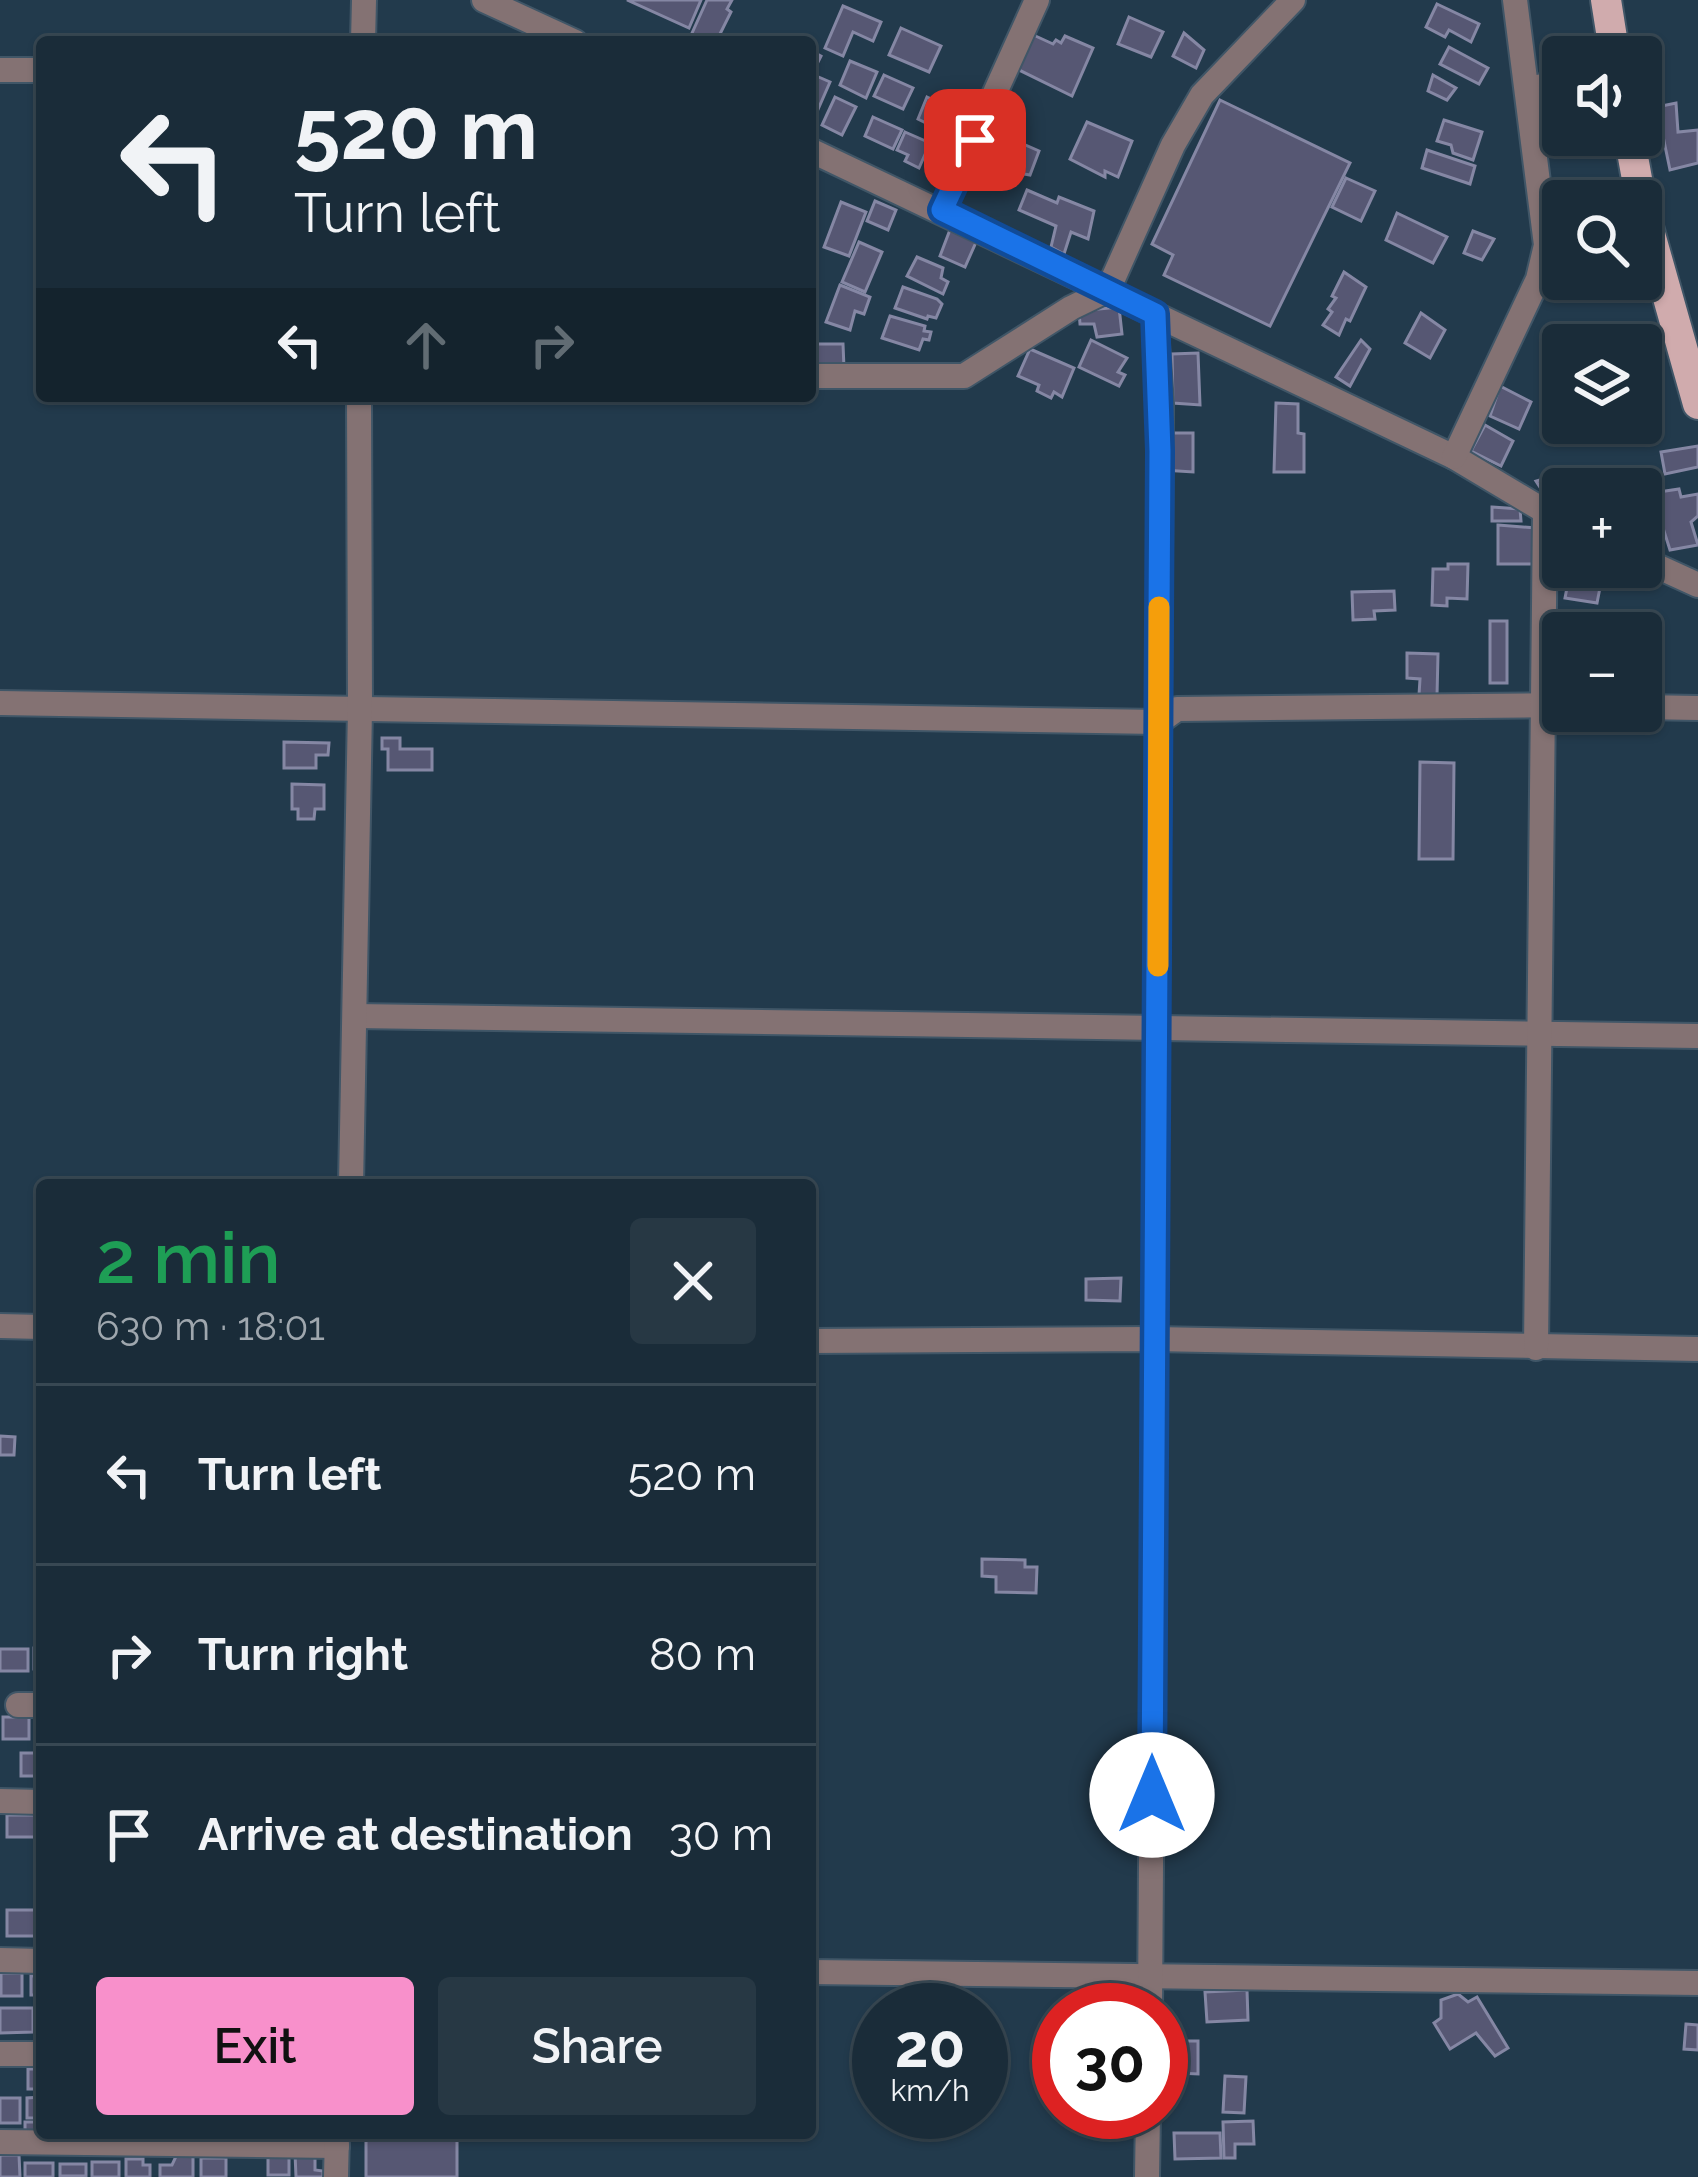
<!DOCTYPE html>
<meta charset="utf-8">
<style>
body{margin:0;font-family:Raleway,sans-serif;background:#273844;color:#f1f3f6;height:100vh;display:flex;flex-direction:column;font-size:45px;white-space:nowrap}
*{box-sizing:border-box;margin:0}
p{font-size:39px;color:#9fa7ae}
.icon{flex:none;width:66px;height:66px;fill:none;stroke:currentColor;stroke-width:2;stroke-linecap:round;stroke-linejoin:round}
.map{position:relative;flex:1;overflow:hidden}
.sheet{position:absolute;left:36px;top:1179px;width:780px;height:960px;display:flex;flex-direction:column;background:#1a2c39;border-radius:12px;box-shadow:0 3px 9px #0004,0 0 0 3px #384853}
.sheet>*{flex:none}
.banner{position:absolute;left:36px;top:36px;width:780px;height:366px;border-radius:12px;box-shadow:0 3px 9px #0004,0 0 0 3px #384853;background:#1a2c39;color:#f1f3f6;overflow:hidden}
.buttons{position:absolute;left:1542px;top:36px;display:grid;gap:24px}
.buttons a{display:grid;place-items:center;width:120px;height:120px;border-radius:12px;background:#1a2c39;box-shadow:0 3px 9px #0004,0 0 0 3px #384853;font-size:60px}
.speed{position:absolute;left:852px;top:1983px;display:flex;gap:24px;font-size:60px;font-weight:700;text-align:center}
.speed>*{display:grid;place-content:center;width:156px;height:156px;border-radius:50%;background:#1a2c39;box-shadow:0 3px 9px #0004,0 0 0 3px #384853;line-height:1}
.speed small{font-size:30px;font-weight:400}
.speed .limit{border:18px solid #d22;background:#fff;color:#111}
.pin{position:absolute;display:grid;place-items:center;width:102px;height:102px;color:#fff;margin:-51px;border-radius:24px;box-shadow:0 6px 18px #0006}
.me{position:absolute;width:132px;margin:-66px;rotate:0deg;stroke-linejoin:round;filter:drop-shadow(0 0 9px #0008)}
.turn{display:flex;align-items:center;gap:42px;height:252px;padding:0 60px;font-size:54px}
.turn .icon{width:156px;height:156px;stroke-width:2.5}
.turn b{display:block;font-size:84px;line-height:102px}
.lanes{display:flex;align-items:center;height:114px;padding:0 60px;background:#0003;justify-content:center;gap:60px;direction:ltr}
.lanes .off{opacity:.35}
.round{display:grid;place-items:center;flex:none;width:126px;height:126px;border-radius:12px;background:#273844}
.overview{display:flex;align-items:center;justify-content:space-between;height:204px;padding:0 60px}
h1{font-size:72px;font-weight:600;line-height:90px;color:#1e9e55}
.button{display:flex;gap:24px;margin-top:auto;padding:24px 60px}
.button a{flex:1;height:138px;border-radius:12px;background:#f890cb;color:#111;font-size:48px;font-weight:600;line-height:138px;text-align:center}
.button a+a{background:#273844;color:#f1f3f6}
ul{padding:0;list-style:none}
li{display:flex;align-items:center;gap:36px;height:180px;padding:0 60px;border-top:3px solid #384853}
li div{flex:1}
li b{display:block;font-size:45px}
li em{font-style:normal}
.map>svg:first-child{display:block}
.building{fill:#565773;stroke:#8587a4;stroke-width:3}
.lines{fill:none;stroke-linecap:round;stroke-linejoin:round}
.minor-casing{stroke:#405667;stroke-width:28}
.primary-casing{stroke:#405667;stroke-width:34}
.minor{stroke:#847273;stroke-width:24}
.primary{stroke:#d0abad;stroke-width:30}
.route-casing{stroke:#114b97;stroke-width:30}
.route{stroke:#1a73e8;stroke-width:21}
.slow{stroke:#f59e0b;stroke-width:21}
</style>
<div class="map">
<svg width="1698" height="2177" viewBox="0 0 1698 2177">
<rect width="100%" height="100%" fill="#223a4c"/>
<g class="building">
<path d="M627,0H701L689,28Z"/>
<path d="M707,0H732L727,9L731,12L716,42H688Z"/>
<path d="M1437,4L1479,24L1471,42L1449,30L1445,37L1426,27Z"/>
<path d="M843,6L881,22L873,41L853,32L843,56L825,48Z"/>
<path d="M1129,17L1163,32L1151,57L1118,44Z"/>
<path d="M901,28L941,46L929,72L889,55Z"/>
<path d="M1029,33L1053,44L1056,40L1061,43L1065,36L1093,48L1072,96L1013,67Z"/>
<path d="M1184,33L1204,50L1196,68L1173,56Z"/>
<path d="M1449,47L1488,68L1479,84L1440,64Z"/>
<path d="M810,50L821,56L810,78Z"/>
<path d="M850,61L877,72L866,98L840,85Z"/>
<path d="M814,75L830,82L816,114L810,111Z"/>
<path d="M884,75L913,88L903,109L874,96Z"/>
<path d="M1433,75L1456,88L1447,100L1428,91Z"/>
<path d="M835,97L856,107L842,135L822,125Z"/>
<path d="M927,97L952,108L942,131L918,119Z"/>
<path d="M1220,100L1350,163L1270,326L1164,275L1173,255L1152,244Z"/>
<path d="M1563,101V133L1555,134V143L1546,142L1541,104Z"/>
<path d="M1676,103L1678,132L1698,130V163L1670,170L1657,107Z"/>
<path d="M873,117L902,130L893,149L865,136Z"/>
<path d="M1444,120L1482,132L1473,160L1453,153L1451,145L1437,141Z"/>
<path d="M1087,122L1132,141L1118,177L1105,171V177L1070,159Z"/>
<path d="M905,132L930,143L919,168L905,161L908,155L897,150Z"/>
<path d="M1005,136L1039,151L1030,175L1018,173L1015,185L988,177Z"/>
<path d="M1427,150L1475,166L1470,184L1422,168Z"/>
<path d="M1346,178L1375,191L1361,221L1332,207Z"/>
<path d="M1027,190L1057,203L1059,197L1094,211L1088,239L1071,232L1064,254L1051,247L1056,226L1019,210Z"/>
<path d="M875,201L896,210L888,230L867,221Z"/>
<path d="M841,202L866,212L849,256L824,247Z"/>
<path d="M1397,213L1447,237L1433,263L1386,240Z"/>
<path d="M951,227L977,240L965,267L940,256Z"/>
<path d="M1473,231L1494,239L1482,260L1464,253Z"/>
<path d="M859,242L882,252L865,292L842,282Z"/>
<path d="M917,257L943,268L941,278L948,282L943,294L907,276Z"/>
<path d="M1344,272L1366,287L1350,321L1346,319L1339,335L1323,325L1332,312L1328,309L1336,298L1332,296Z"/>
<path d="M840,285L870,297L864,314L855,311L850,330L826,322Z"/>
<path d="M903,287L937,299L942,304L936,318L928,316L927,319L895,308Z"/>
<path d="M1119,307L1122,334L1097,337L1094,324H1080L1079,311Z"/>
<path d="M1421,313L1445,330L1430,358L1405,343Z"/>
<path d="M890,316L925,326L924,331L931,332L929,340L923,339L919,350L882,338Z"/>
<path d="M1091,340L1127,358L1118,372L1125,375L1119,386L1079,367Z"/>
<path d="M1361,340L1370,349L1350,386L1336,377Z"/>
<path d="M812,344H843L844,368H812Z"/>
<path d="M1030,349L1074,368L1062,397L1054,392L1051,398L1037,391L1039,385L1018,376Z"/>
<path d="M1198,353L1200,405L1173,403L1172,354Z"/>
<path d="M1500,386L1531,402L1519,429L1490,416Z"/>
<path d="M1276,403L1298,404V433L1304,434V472H1274Z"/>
<path d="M1485,425L1513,441L1501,466L1471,451Z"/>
<path d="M1164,433H1193V472L1163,470Z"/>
<path d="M1698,446V467L1665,474L1661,452Z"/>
<path d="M1580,468L1592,489H1563V495L1547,498L1536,481Z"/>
<path d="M1679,489L1681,497L1698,494V516L1691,522L1698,545L1670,550L1652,493Z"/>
<path d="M1647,495L1651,513L1641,515V496Z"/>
<path d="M1492,507L1520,509L1521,521H1492Z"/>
<path d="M1498,525L1536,528V564H1498Z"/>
<path d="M1448,564H1468L1467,599L1447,598V606L1432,605L1433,569H1448Z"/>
<path d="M1571,567H1604L1597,603L1565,598Z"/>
<path d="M1394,591L1395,610L1374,611L1375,619L1353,620L1352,592Z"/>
<rect x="1490" y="621" width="17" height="62"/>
<path d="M1407,653L1438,654L1437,696L1419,695L1420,679L1407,678Z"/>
<path d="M382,738H400V749H432V770H388V749H382Z"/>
<path d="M284,742L329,743L328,755H316V768H284Z"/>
<path d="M1420,762L1454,763L1453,859H1419Z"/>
<path d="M292,784L324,785V809H315L314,819H298V809H292Z"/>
<path d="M1121,1278L1120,1301L1086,1300V1279Z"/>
<path d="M0,1436L15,1437L14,1455H0Z"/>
<path d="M982,1559L1025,1560V1567H1037L1036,1593L996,1592V1577L982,1576Z"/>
<rect x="34" y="1648" width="8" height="21"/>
<rect x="0" y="1649" width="28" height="22"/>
<rect x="3" y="1717" width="26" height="22"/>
<rect x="21" y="1753" width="21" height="23"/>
<rect x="7" y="1815" width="31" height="22"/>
<rect x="7" y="1910" width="29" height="26"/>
<rect x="1" y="1973" width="21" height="23"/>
<rect x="31" y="1976" width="11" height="19"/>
<path d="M1247,1990L1248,2020L1207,2022L1205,1992Z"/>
<path d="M1458,1994L1468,2002L1477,1997L1508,2048L1495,2056L1476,2033L1450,2049L1434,2023L1441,2018V2000Z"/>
<path d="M0,2008H33V2032L0,2033Z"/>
<path d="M1686,2024L1698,2025V2050L1684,2049Z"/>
<path d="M1178,2041H1198V2074L1178,2073Z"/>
<rect x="28" y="2069" width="14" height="20"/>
<path d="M1225,2076L1246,2077L1244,2113L1223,2112Z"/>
<path d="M42,2097V2118H27V2098Z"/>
<rect x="0" y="2098" width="20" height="25"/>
<path d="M1253,2121L1254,2144H1235V2158H1224L1223,2122Z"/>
<path d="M25,2122H42V2133L25,2136Z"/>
<path d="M1174,2133H1220L1221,2158L1175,2159Z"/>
<path d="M366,2136L457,2137V2177H366Z"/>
<path d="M178,2152L193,2157V2177H160V2165H172Z"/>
<path d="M295,2153L315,2157V2170L323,2171V2177H296Z"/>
<rect x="268" y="2154" width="21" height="21"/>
<path d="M0,2155H19L20,2177H0Z"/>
<rect x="201" y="2158" width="25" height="19"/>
<path d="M126,2159H143V2165H150V2177H126Z"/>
<rect x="92" y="2162" width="27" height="15"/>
<rect x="25" y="2163" width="28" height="14"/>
<rect x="60" y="2164" width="26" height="12"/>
</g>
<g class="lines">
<g class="minor-casing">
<g id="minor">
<path d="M484,0L575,42"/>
<path d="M363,42L364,0"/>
<path d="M0,70H42"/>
<path d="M1527,89L1563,82"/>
<path d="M810,150L1454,457L1563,522"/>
<path d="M942,210L1037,0"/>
<path d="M810,376H964L1071,308L1108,290L1173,145L1202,95L1293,0"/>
<path d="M1454,457L1538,279L1546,245L1515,0"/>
<path d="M1641,559L1698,585"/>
<path d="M0,703L1159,722L1177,709L1563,705"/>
<path d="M1641,707L1698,708"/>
<path d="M355,1016L1698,1036"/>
<path d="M351,1185L360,709L359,396"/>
<path d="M0,1326L42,1327"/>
<path d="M810,1341L1154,1339L1698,1349"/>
<path d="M1536,1348L1545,513"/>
<path d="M18,1705H42"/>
<path d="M0,1801L42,1802"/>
<path d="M0,1960L42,1961"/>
<path d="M810,1972L1698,1983"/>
<path d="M1150,2010L1161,405L1155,314"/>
<path d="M0,2054H42"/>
<path d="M0,2142L337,2146"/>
<path d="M336,2177L337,2133"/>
<path d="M1147,2177L1148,2112"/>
</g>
</g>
<g class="primary-casing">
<g id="primary">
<path d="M1606,0L1615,57"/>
<path d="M1629,135L1641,201"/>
<path d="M1641,202L1698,404"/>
</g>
</g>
<use href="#minor" class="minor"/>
<use href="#primary" class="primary"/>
</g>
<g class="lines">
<g class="route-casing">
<path id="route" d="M975,140L942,210L1155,314L1160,451L1152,1795"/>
</g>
<use href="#route" class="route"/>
<path class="slow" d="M1158,966L1159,607"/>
</g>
</svg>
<div class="buttons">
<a><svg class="icon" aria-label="sound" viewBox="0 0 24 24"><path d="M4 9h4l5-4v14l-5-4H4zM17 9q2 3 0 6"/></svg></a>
<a><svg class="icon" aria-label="search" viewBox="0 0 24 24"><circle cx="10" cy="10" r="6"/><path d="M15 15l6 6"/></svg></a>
<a><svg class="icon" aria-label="layers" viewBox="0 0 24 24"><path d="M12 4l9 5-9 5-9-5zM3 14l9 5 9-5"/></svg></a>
<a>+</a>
<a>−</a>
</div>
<div class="speed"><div>20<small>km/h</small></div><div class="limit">30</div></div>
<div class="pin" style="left:975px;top:140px;background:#d93025"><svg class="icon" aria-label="arrive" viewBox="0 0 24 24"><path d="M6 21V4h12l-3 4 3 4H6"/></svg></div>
<svg class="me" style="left:1152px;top:1795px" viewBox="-20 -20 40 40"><circle r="19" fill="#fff"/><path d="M0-13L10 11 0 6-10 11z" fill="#1a73e8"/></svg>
<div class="banner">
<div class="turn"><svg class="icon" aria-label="left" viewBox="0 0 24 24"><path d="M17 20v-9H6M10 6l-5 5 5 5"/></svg><div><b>520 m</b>Turn left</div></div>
<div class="lanes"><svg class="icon" aria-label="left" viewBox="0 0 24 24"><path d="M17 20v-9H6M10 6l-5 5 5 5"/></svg><svg class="icon off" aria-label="ahead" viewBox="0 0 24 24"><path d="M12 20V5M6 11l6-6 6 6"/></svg><svg class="icon off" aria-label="right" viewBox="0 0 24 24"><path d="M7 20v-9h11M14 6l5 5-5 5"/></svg></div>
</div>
<section class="sheet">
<div class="overview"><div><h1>2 min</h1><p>630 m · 18:01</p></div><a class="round"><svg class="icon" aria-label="close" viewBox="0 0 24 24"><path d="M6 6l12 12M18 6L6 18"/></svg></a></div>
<ul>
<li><svg class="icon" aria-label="left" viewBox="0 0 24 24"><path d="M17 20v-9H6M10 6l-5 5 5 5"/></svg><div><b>Turn left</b></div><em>520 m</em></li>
<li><svg class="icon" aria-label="right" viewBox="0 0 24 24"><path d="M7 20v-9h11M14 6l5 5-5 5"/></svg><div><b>Turn right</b></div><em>80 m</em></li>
<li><svg class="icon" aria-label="arrive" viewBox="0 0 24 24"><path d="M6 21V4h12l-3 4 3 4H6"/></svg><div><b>Arrive at destination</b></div><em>30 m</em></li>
</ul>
<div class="button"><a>Exit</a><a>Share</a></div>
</section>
</div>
